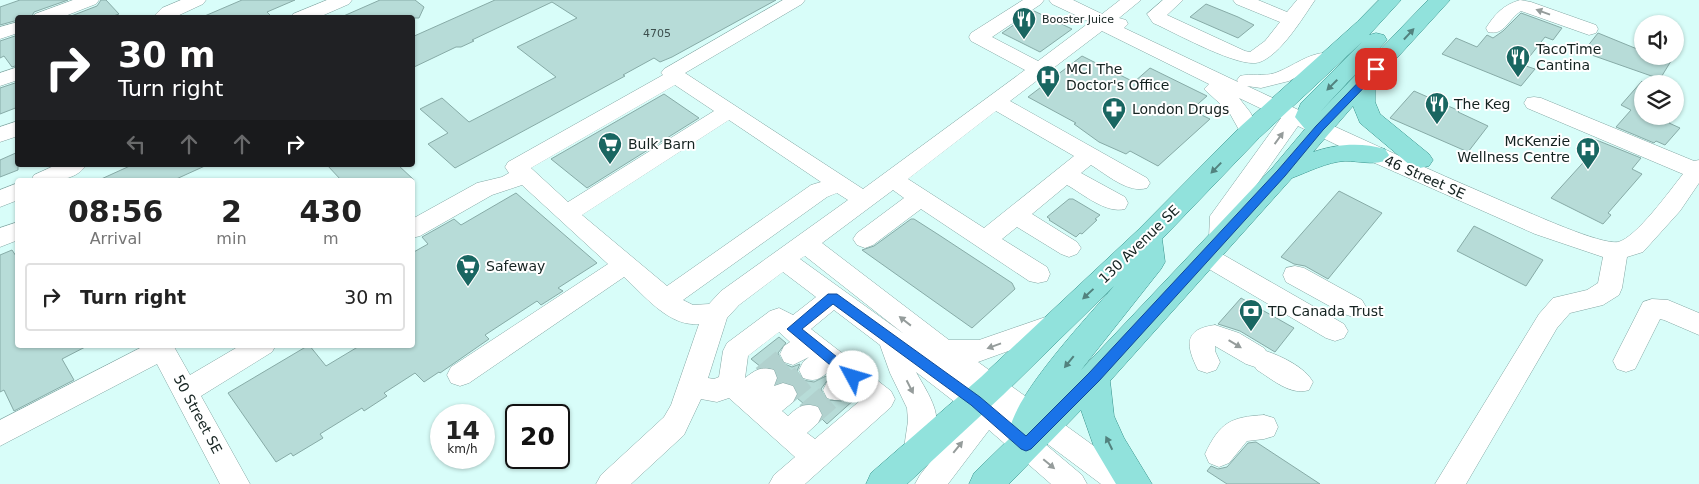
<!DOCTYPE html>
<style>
body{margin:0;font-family:"DejaVu Sans",sans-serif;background:#f6f6f6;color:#222;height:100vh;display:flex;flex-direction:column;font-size:19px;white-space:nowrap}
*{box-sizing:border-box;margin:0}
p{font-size:16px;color:#767676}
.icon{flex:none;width:28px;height:28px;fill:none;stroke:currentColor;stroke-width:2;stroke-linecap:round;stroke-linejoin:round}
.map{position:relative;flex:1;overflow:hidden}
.panel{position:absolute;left:15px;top:178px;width:400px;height:170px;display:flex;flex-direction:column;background:#fff;border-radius:5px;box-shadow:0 1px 4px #0004}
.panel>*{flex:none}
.guide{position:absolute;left:15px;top:15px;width:400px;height:152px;border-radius:5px;box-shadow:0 1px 4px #0004;background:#202124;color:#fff;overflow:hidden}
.tools{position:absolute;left:1634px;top:15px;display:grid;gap:10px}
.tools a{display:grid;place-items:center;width:50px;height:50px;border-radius:50%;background:#fff;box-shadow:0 1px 4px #0004;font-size:25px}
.speed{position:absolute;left:430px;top:404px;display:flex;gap:10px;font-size:25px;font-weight:700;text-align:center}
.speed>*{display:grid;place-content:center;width:65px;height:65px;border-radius:50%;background:#fff;box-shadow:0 1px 4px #0004;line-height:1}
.speed small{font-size:12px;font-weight:400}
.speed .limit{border:2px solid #111;border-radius:8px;background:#fff;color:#111}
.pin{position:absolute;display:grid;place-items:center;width:42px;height:42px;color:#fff;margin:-21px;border-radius:10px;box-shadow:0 2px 8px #0006}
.me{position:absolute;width:55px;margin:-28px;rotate:309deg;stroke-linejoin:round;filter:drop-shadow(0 0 4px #0008)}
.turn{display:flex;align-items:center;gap:18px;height:105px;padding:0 20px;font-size:22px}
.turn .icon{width:65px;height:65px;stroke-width:2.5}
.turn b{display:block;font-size:35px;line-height:42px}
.lanes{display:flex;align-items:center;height:48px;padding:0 20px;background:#0003;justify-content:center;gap:25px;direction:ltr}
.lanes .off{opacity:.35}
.eta{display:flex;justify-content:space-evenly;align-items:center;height:85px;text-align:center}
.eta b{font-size:30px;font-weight:800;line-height:35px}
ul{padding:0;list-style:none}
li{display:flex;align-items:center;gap:15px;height:68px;margin:0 10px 8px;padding:0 10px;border:2px solid #e0e0e0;border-radius:5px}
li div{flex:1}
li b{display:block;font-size:19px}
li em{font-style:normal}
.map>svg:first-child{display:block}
.building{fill:#b7dcd8;stroke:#87aba7}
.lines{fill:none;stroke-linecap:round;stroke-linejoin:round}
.minor-tunnel{stroke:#b1d1ce;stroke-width:26;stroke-dasharray:26 13;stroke-linecap:butt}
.minor-casing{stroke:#84a7a4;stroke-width:1}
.major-casing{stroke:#36928b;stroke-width:1}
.minor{fill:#fff;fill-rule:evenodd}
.major{fill:#91e2dc;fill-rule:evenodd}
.oneway{fill:#959c9b}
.oneway2{fill:#52827e}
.route{fill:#1a73e8;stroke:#114b97}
.labels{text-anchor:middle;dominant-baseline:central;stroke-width:4;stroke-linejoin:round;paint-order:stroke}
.far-poi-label{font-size:11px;fill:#142220;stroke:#fff;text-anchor:start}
.number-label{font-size:11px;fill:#3d504e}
.poi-label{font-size:14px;fill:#142220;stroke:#fff;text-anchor:start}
.street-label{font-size:14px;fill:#142220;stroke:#fff}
</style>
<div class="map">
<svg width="1699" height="484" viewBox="0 0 1699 484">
<rect width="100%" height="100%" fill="#d8fdf9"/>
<g class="building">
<path d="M20,0H68L34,12L31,18H18V20L0,25V7Z"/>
<path d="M101,0H106L119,14L108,18H66L97,6Z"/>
<path d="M242,0H295L267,12L273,18H200Z"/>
<path d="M380,0H415L424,7L419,18H339Z"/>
<path d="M495,0H776L672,57L660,62L654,58L623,75L625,76L455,168L428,144L448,133L420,109L442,98L469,122L556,77L517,47L577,18L552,2L472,40L474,41L461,47H456L412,68V37Z"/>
<path d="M1206,4L1238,17L1254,25L1238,38L1190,17Z"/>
<path d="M1034,11L1049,18L1072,29L1040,52L1002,33Z"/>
<path d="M1521,13L1562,28L1553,40L1545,37L1523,65L1535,69L1521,86L1442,54L1456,38L1477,47L1487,35L1493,38L1503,31Z"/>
<path d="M1598,33L1642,51V56H1657L1671,61L1660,79L1583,52Z"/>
<path d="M18,35V65L12,67L4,56L0,58V41Z"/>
<path d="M1082,56L1134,82L1150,68L1207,96L1191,110L1210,119L1158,166L1130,151L1126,154L1099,142L1074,124L1076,123L1028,97Z"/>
<path d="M1642,81V116H1674L1669,123L1680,128L1665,145L1656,141L1654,143L1616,127L1631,110L1621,105Z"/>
<path d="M18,82V107L0,114V88Z"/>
<path d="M1414,91L1455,109L1459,111L1458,112L1488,126L1468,152L1390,118Z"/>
<path d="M664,94L699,118L587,188L551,159Z"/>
<path d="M1594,139L1641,158L1632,169L1642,174L1608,213L1611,215L1603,224L1551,198L1591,154L1583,151Z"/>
<path d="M18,152V170L0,177V160Z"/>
<path d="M132,165H207L174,180H99Z"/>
<path d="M327,165H398L414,180H341Z"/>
<path d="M1339,191L1382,213L1328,279L1305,266L1294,264L1281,257Z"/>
<path d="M516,193L597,263L558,288L563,291L541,305L537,301L485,335L489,339L440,373L439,372L424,382L415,373L384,393L387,396L364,411L362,408L320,434L323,438L293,456L291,453L276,462L228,393L309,345L326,366L361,345H412V253L428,244L422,237L454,219L461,225Z"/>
<path d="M1069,199H1073L1100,215L1095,219L1097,220L1082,234L1080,233L1076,237L1049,220L1050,219L1047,217Z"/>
<path d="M911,219H914L939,235L1012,283L1015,289L972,328L862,250L874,246Z"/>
<path d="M1474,226L1543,260L1526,286L1457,251Z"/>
<path d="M12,250L18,259V345H89L62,359L74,380L14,411L4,390L0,392V255Z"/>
<path d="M1241,298L1294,328L1275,352L1240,331L1218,324Z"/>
<path d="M779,337L786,343L778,353L782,363L792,367L800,364L797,371L802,380L814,382L826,376L829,378L821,389L826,400L841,401L852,396L855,399L827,424L822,419L824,414L820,406L804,404L797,398L799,393L795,385L784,381L779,382V377L774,368L761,367L751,359Z"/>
<path d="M1256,442L1320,484H1227L1207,471L1211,466L1218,469L1227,467L1248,443Z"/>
</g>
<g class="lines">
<g class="minor-tunnel">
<path d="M764,378L793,354"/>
<path d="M783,394L812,370"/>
<path d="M808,415L837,390"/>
</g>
<g class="minor-casing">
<g id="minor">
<path d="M73,0H99L96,4L60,18H33L35,14Z"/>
<path d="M181,0H206L203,4L173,18H152L162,8Z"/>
<path d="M327,0H352L349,4L317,18H291L293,14Z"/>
<path d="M783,0H805L802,4L685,73L863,189L1025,70L971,41L969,37L971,33L1023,0H1044L1041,4L992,37L1038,61L1090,22L1052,4L1049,0H1073L1102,14L1120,0H1141L1119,18L1126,20L1128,24L1124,28L1238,82L1237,80L1240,76C1252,73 1263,77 1275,73C1297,65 1313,48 1338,54L1341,58L1338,62L1319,65L1289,81L1261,88L1247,86C1335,127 1422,167 1511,205C1531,213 1600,245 1618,242C1636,238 1671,189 1683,174L1527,108L1524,103L1527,98L1534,97L1541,98L1694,161L1699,160V183L1680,211L1643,252L1627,257L1622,288L1619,295L1603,305L1570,313L1557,328L1466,484H1435L1539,314L1553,298L1587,290L1598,283L1603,257L1535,234L1368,160L1298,126L1234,217L1233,238L1229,244L1221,247L1213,244L1209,238L1210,216L1281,118L1239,98L1250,112L1261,132L1257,137L1250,139L1243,137L1229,112L1204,89L1209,84L1102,31L1010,101L1147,178L1150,183L1147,188C1128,194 1106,174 1091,165L1081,173L1125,197L1128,203L1125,209C1106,214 1083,194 1067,185L1032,214L1077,242L1081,248L1077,254L1069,257L1061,254L1017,227L1002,239L1047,267L1050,274L1047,281L1038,283L1029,281L921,209L873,245L865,248L857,245L853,239L857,233L904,198L893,190L822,243L949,340H979L1057,313L1066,316L1070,323L1066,330L978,362L1134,475L1139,484H1101L1026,428L1082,475L1087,484H1051L989,430L948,484H915L920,475L969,413L916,372C922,383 930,395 934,407C940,423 934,449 927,464L917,468L907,464L903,455L908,421L907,408L890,373L880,345L834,310L811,329L891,391L895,399L891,407L805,484H769L774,475L795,457L729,398L717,402L701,399L684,435L631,484H596L601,475L664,417L671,405L699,324C669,327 645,296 624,277L469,383L460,386L451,383L447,375L451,367L608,264L522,185L492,195L420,236L412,238V219L477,183L502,177L509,173L505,167L508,162L663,75L661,73L664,69ZM675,85L714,111L568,202L531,168ZM996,111L1074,156L984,228L908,179ZM729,120L821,182L811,185L667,286L582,215ZM837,193L848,200L721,291L709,304L693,305L683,300L827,197ZM805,256L904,334L800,259ZM783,272L816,297L793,315L779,308L770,311L727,343L723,351L719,377L714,379L708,378L727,318L739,305ZM779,332L790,342L784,346L780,354L784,362L793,365L809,357L803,362L799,370L803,378C814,382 819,380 828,372L834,377L827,382L823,390L827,398C838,402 844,400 853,393L862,399L815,439L807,433L818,423L822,415L818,407C804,402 798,407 788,416L782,411L793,402L797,394L793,386L783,383L774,386L777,378L774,370C761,366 755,370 745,378L748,356Z"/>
<path d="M1163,0H1183L1167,15L1245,51L1250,52L1265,41L1280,22L1236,4L1233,0H1258L1287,12L1297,0H1315C1302,19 1281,54 1260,62C1241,70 1174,32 1153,23L1147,14Z"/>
<path d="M1520,0L1531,2L1596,25L1598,29L1596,33L1589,35L1521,11C1508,19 1505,36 1488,32L1486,28C1495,14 1503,5 1520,0Z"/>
<path d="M18,22V33L0,39V27Z"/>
<path d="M18,67V80L0,86V73Z"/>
<path d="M18,121V136L0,142V127Z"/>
<path d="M56,165H86C75,183 49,180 31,180L34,175Z"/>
<path d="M18,183V200L0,207V190Z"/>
<path d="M18,222V240L0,247V228Z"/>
<path d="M1206,247L1215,250L1344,324L1348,331L1344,338L1335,341L1326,338L1197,262L1194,256L1197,250Z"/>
<path d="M1295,266L1304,268L1362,300L1366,307L1362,314L1353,317L1344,314L1286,282L1283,275L1286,268Z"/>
<path d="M1652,299L1668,300L1699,313V335L1664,320L1660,319L1635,369L1626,372L1617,369L1613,361L1617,353L1643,302Z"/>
<path d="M1215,325L1239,333L1264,348L1266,351C1281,356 1305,367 1313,382L1309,390C1290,396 1272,379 1257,370L1255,367L1246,364L1215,346V351L1220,362L1216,370L1207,373L1198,370C1186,346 1183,329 1215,325Z"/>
<path d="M146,345H173L190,375L241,345H276L272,352L201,396L250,484H220L157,364L0,446V420Z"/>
<path d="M1264,415L1274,418L1278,427L1274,436L1264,439L1247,441L1229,463L1219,467L1209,463L1205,454C1220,422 1231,417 1264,415Z"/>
</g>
</g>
<g class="major-casing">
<path id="major" d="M1379,0H1401L1369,35L1376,33L1384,35L1387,40L1320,112L1428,0H1450L1375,82V102L1380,114L1429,154L1433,160L1429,166L1420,168L1411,166L1360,123L1353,106L1313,152C1336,144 1361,142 1385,149L1389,155L1385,161C1371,165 1359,161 1345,161C1327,162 1308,172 1292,178L1110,381L1114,416L1124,438L1152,484H1116L1094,447L1081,410L1009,484H969L974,473L1009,439C1005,403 1089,316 1114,286L1003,395L907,484H866L871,473L981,377L1138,230L1241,126L1357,22ZM1362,42L1301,103L1295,117L1305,129L1273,167L1081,370L1161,269L1165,262L1162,239L1259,138Z"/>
</g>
<use href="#minor" class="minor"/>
<use href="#major" class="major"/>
</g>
<defs><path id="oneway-solid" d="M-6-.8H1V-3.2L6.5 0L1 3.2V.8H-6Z" transform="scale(1.25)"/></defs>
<g class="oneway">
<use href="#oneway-solid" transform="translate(1543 12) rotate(-160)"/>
<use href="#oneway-solid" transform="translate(1279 138) rotate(-54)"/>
<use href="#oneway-solid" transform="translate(905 321) rotate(-142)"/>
<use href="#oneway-solid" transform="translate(1235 344) rotate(31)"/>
<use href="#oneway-solid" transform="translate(994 346) rotate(160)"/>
<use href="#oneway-solid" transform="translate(910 387) rotate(63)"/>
<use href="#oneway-solid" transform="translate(958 447) rotate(-51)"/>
<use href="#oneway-solid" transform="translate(1049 464) rotate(40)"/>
</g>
<g class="oneway2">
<use href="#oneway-solid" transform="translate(1409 34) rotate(-47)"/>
<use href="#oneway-solid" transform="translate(1332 85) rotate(135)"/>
<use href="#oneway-solid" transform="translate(1216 168) rotate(134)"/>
<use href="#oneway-solid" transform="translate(1088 294) rotate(137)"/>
<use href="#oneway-solid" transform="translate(1069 362) rotate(129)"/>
<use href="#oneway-solid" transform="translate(1109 443) rotate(-116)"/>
</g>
<path class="route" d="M1376,66L1380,67V71L1323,130L1285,176L1099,381L1031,449L1026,451L1021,449L971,405L833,304L802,329L857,373L859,377L857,380L853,382L848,380L787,329L828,294H837L980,397L1026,436L1089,373L1278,170L1316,126L1373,67Z"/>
<defs>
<g id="restaurant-pin" transform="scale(1.25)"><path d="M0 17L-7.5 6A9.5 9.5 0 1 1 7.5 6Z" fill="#196661" stroke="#fff"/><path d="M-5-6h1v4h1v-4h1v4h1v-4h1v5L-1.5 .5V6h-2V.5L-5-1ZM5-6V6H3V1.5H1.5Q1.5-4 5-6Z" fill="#fff"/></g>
<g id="hospital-pin" transform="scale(1.25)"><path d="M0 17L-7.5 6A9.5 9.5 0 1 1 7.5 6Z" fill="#196661" stroke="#fff"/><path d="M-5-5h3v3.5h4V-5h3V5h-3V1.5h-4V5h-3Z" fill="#fff"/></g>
<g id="pharmacy-pin" transform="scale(1.25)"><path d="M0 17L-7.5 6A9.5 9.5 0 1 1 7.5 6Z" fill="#196661" stroke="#fff"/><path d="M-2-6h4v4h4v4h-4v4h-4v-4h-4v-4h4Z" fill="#fff"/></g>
<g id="supermarket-pin" transform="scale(1.25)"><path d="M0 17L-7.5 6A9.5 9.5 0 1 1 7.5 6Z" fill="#196661" stroke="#fff"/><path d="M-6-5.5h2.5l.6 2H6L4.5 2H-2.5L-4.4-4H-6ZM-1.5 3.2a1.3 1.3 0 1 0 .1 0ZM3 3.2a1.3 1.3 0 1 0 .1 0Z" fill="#fff"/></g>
<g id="bank-pin" transform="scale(1.25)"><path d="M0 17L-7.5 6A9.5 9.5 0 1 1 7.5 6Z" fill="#196661" stroke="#fff"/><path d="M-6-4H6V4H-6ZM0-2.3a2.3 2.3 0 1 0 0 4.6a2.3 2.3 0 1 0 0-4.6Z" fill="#fff"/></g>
</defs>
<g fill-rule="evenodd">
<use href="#restaurant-pin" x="1024" y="19"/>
<use href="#restaurant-pin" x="1518" y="57"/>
<use href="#hospital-pin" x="1048" y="77"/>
<use href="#restaurant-pin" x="1437" y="104"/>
<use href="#pharmacy-pin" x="1114" y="109"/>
<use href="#supermarket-pin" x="610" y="144"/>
<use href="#hospital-pin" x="1588" y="149"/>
<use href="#supermarket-pin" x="468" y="266"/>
<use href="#bank-pin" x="1251" y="311"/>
</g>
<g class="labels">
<g class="far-poi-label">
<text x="1042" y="19">Booster Juice</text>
</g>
<g class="number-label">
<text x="657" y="33">4705</text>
</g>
<g class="poi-label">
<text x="1536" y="49">TacoTime<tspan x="1536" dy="16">Cantina</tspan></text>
<text x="1066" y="69">MCI The<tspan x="1066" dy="16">Doctor's Office</tspan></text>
<text x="1454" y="104">The Keg</text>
<text x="1132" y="109">London Drugs</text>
<text x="1570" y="141" text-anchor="end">McKenzie<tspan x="1570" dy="16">Wellness Centre</tspan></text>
<text x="628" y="144">Bulk Barn</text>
<text x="486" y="266">Safeway</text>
<text x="1268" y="311">TD Canada Trust</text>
</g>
<g class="street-label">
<text transform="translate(1425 177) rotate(24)">46 Street SE</text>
<text transform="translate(1139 244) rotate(-44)">130 Avenue SE</text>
<text transform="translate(198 414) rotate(62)">50 Street SE</text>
</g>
</g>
</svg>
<div class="tools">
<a><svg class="icon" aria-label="sound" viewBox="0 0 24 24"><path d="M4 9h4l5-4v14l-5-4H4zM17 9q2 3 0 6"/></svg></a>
<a><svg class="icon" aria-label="layers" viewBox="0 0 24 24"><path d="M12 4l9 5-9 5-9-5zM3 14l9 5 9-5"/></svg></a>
</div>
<div class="speed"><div>14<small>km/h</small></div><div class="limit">20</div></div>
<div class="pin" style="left:1376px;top:69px;background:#d93025"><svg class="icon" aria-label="arrive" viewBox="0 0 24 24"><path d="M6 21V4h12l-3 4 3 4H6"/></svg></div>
<svg class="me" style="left:853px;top:377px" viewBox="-20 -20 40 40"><circle r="19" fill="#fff"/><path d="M0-13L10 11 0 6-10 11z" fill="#1a73e8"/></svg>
<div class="guide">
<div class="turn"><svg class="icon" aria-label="right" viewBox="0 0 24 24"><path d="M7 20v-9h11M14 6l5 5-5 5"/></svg><div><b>30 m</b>Turn right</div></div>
<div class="lanes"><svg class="icon off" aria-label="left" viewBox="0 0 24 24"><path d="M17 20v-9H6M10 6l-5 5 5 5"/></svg><svg class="icon off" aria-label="ahead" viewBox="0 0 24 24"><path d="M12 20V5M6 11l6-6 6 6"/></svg><svg class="icon off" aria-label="ahead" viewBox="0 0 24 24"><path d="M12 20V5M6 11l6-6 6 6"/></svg><svg class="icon" aria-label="right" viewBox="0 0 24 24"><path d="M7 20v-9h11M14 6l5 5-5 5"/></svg></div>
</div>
<section class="panel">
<div class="eta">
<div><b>08:56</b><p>Arrival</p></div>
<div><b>2</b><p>min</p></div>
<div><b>430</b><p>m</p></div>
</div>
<ul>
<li><svg class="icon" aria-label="right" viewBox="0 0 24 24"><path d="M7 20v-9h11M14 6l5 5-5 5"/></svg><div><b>Turn right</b></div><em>30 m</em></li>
</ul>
</section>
</div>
